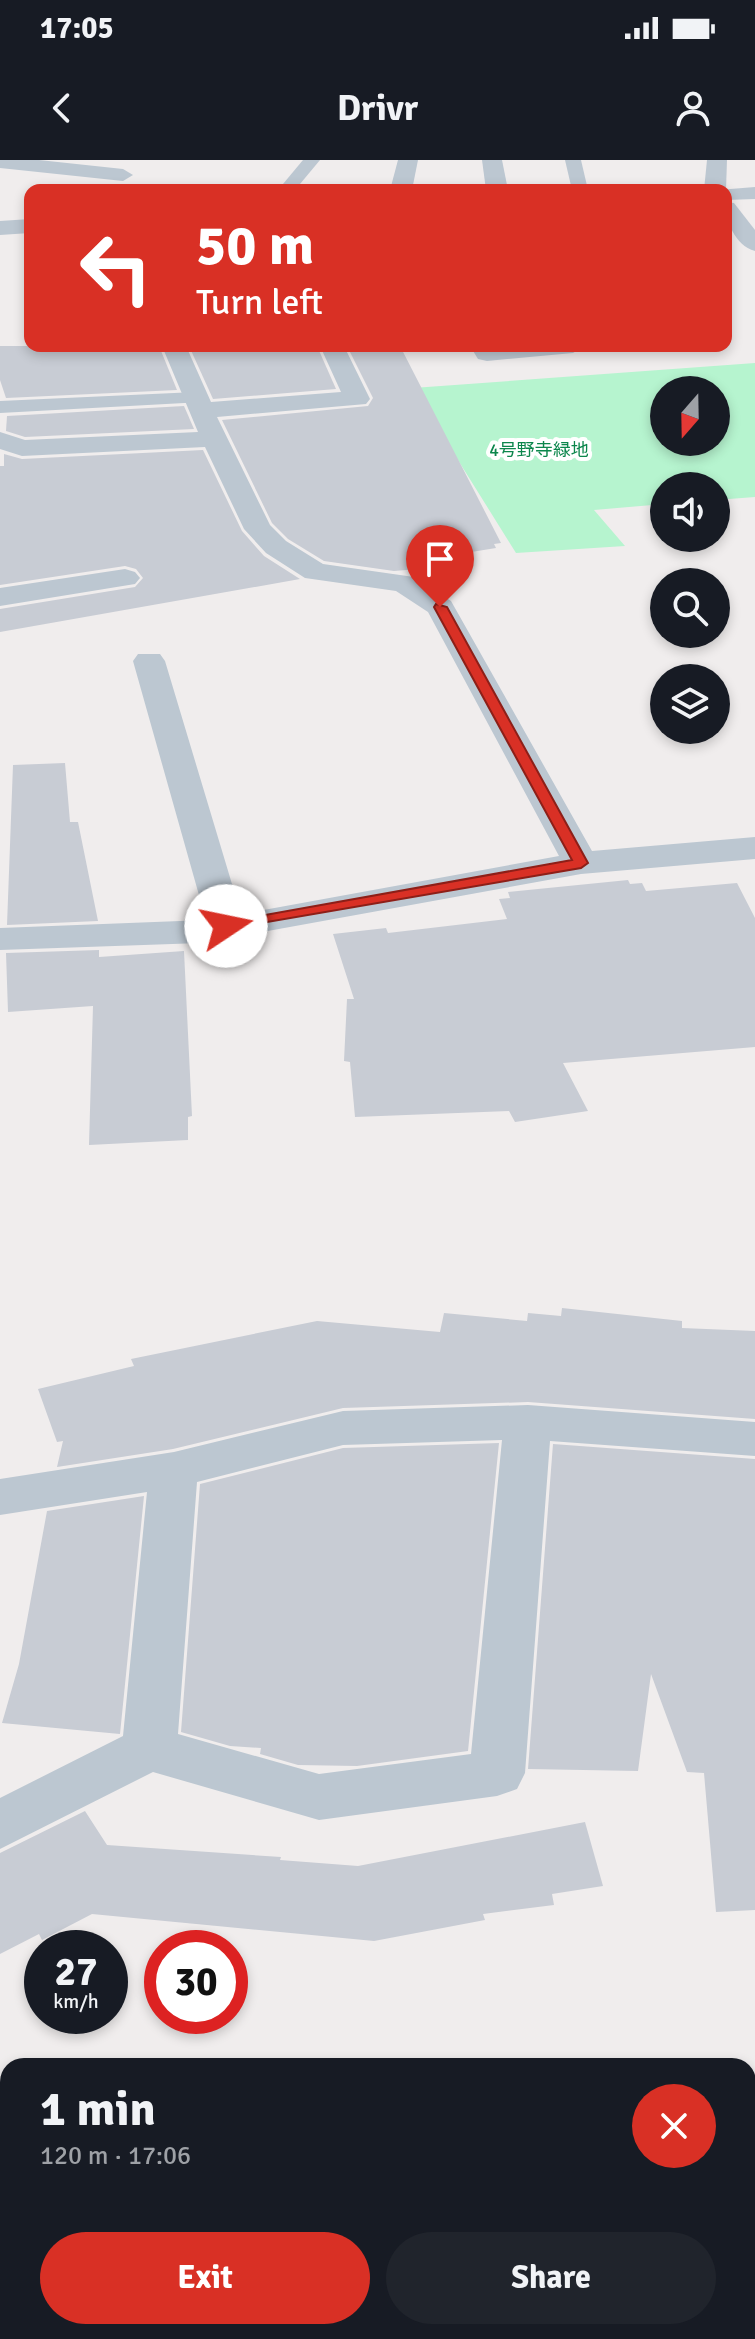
<!DOCTYPE html>
<meta charset="utf-8">
<style>
body{margin:0;font-family:Signika,"Noto Sans JP",sans-serif;background:#20242c;color:#f1f3f6;height:100vh;display:flex;flex-direction:column;font-size:30px;white-space:nowrap}
*{box-sizing:border-box;margin:0}
p{font-size:26px;color:#9ea1a6}
.icon{flex:none;width:44px;height:44px;fill:none;stroke:currentColor;stroke-width:2;stroke-linecap:round;stroke-linejoin:round}
.map{position:relative;flex:1;overflow:hidden}
.drawer{position:absolute;left:0px;top:1898px;width:756px;height:282px;display:flex;flex-direction:column;background:#171b24;border-radius:24px 24px 0 0;box-shadow:0 4px 12px #0003}
.drawer>*{flex:none}
.guide{position:absolute;left:24px;top:24px;width:708px;height:168px;border-radius:16px;box-shadow:0 4px 12px #0003;background:#d93025;color:#fff;overflow:hidden}
.needle{width:52px;rotate:200deg}
.buttons{position:absolute;left:650px;top:216px;display:grid;gap:16px}
.buttons a{display:grid;place-items:center;width:80px;height:80px;border-radius:50%;background:#171b24;box-shadow:0 4px 12px #0003;font-size:40px}
.speed{position:absolute;left:24px;top:1770px;display:flex;gap:16px;font-size:40px;font-weight:700;text-align:center}
.speed>*{display:grid;place-content:center;width:104px;height:104px;border-radius:50%;background:#171b24;box-shadow:0 4px 12px #0003;line-height:1}
.speed small{font-size:20px;font-weight:400}
.speed .limit{border:12px solid #d22;background:#fff;color:#111}
.pin{position:absolute;display:grid;place-items:center;width:68px;height:68px;color:#fff;margin:-82px -34px;border-radius:50% 50% 50% 0;rotate:-45deg;box-shadow:0 0 8px #0007}
.pin .icon{rotate:45deg}
.me{position:absolute;width:88px;margin:-44px;rotate:79deg;stroke-linejoin:round;filter:drop-shadow(0 0 6px #0008)}
.turn{display:flex;align-items:center;gap:28px;height:168px;padding:0 40px;font-size:36px}
.turn .icon{width:104px;height:104px;stroke-width:2.5}
.turn b{display:block;font-size:56px;line-height:68px}
.round{display:grid;place-items:center;flex:none;width:84px;height:84px;border-radius:42px;background:#20242c}
.overview{display:flex;align-items:center;justify-content:space-between;height:136px;padding:0 40px}
h1{font-size:48px;font-weight:700;line-height:60px}
.action{display:flex;gap:16px;margin-top:auto;padding:16px 40px}
.action a{flex:1;height:92px;border-radius:48px;background:#d93025;color:#fff;font-size:32px;font-weight:700;line-height:92px;text-align:center}
.action a+a{background:#20242c;color:#f1f3f6}
.status{display:flex;justify-content:space-between;align-items:center;height:56px;padding:0 40px;background:#171b24;direction:ltr}
.status svg{height:22px;fill:currentColor}
header{display:flex;justify-content:space-between;align-items:center;height:104px;padding:0 40px;background:#171b24;font-size:36px;font-weight:700}
.map>svg:first-child{display:block}
.green{fill:#b6f4cf;fill-rule:evenodd}
.building{fill:#c8ccd4}
.lines{fill:none;stroke-linecap:round;stroke-linejoin:round}
.service{fill:#bcc7d1;fill-rule:evenodd}
.minor{fill:#bcc7d1;fill-rule:evenodd}
.tertiary{fill:#bcc7d1;fill-rule:evenodd}
.route{fill:#d93025;stroke:#8d1f18;stroke-width:2}
.labels{text-anchor:middle;dominant-baseline:central;stroke-width:8;stroke-linejoin:round;paint-order:stroke}
.far-park-label{font-size:18px;fill:#0c864c;stroke:#fff}
</style>
<div class="status"><b>17:05</b><svg viewBox="0 0 49 12"><path d="M0 12V9h3v3zM5 12V6h3v6zM10 12V3h3v9zM15 12V0h3v12zM26 1h20v11H26zM47 4h2v5h-2z"/></svg></div>
<header><svg class="icon" aria-label="back" viewBox="0 0 24 24"><path d="M15 5l-7 7 7 7"/></svg>Drivr<svg class="icon" aria-label="person" viewBox="0 0 24 24"><circle cx="12" cy="8" r="4"/><path d="M4 21q1-7 8-7t8 7"/></svg></header>
<div class="map">
<svg width="755" height="2179" viewBox="0 0 755 2179">
<rect width="100%" height="100%" fill="#f0eded"/>
<path class="green" d="M755,203V337L716,340V326H664V344L594,350L625,386L516,393L413,228ZM664,230H716V282H664Z"/>
<g class="building">
<path d="M0,186H159L177,230L6,238L0,220Z"/>
<path d="M189,186H317L336,229L213,239Z"/>
<path d="M347,186H400L501,383L494,384L496,388L459,394L440,400L441,403L415,405L418,409L394,411L324,401L288,379L272,363L222,260L368,246L373,238Z"/>
<path d="M184,246L194,269L25,277L6,271L7,256Z"/>
<path d="M203,290L242,371L264,396L300,419L0,472V449L135,427L143,418L136,409L125,406L0,425V306H4V294L22,299Z"/>
<path d="M65,603L70,662H78L98,761L7,765L13,605Z"/>
<path d="M628,720L630,724L642,723L646,731L737,723L755,758V887L563,903L588,951L515,962L509,951L355,957L350,902L344,901L347,839H354L333,774L386,768L388,773L507,759L499,739L510,738L508,732Z"/>
<path d="M99,790V797L184,791L192,956L188,957V980L89,985L93,846L8,852L6,793Z"/>
<path d="M562,1148L682,1161V1168L755,1171V1259L528,1242L343,1248L173,1289L57,1307L63,1281L57,1282L38,1229L134,1206L131,1199L317,1161L440,1172L444,1153L527,1161L528,1153L561,1156Z"/>
<path d="M499,1283L468,1591L357,1606L298,1605L260,1594L261,1588L230,1586L181,1572L200,1324L343,1288Z"/>
<path d="M553,1284L755,1299V1750L716,1752L704,1613L687,1612L651,1514L638,1611L528,1609Z"/>
<path d="M144,1336L120,1574L2,1563L19,1504L47,1351Z"/>
<path d="M85,1651L107,1685L281,1697L280,1700L358,1706L585,1662L603,1726L552,1734L554,1745L483,1754L485,1760L374,1781L92,1754L42,1780L39,1774L0,1794V1693Z"/>
</g>
<g class="lines">
<g class="service">
<path d="M303,0H320L295,30H278Z"/>
<path d="M565,0H581L588,30H572Z"/>
<path d="M196,232L206,238L203,242L0,253V241Z"/>
</g>
<g class="minor">
<path d="M0,0H39L123,9L133,15L123,21L0,8Z"/>
<path d="M398,0H418L412,30H390Z"/>
<path d="M482,0H502L508,30H486Z"/>
<path d="M707,0H727L726,30H704Z"/>
<path d="M726,42L734,43L755,70V91C734,85 726,61 726,42Z"/>
<path d="M162,186H186L211,242L341,232L320,186H344L370,239L366,244L217,257L270,365L286,381L323,404L414,417L451,441L592,691L755,677V699L581,714L201,783L0,790V768L206,760L133,501L138,494H160L165,501L241,754L559,696L428,452L396,431L305,418L266,393L244,369L205,287L22,296L0,289V272L25,280L198,272Z"/>
<path d="M470,186H585L573,193L487,201L478,199Z"/>
<path d="M125,409L135,412L140,418L135,424L0,446V428Z"/>
<path d="M528,1245L755,1262V1296L550,1281L525,1613L517,1629L497,1636L319,1660L153,1612L0,1689V1638L123,1576L147,1332L0,1355V1319L174,1292L343,1251ZM502,1280L471,1594L319,1614L178,1574L197,1322L343,1285Z"/>
</g>
<g class="tertiary">
<path d="M755,27V39L726,40V30H718Z"/>
<path d="M30,59V73L0,75V61Z"/>
</g>
</g>
<path class="route" d="M436,444L447,447L588,703L581,708L221,770V763L226,762L572,700L434,447Z"/>
<g class="labels">
<g class="far-park-label">
<text x="539" y="290">4号野寺緑地</text>
</g>
</g>
</svg>
<div class="buttons">
<a><svg class="needle" viewBox="-14 -14 28 28"><path d="M0-13l5 13h-10z" fill="#e53935"/><path d="M0 13l5-13h-10z" fill="#9ea1a6"/></svg></a>
<a><svg class="icon" aria-label="sound" viewBox="0 0 24 24"><path d="M4 9h4l5-4v14l-5-4H4zM17 9q2 3 0 6"/></svg></a>
<a><svg class="icon" aria-label="search" viewBox="0 0 24 24"><circle cx="10" cy="10" r="6"/><path d="M15 15l6 6"/></svg></a>
<a><svg class="icon" aria-label="layers" viewBox="0 0 24 24"><path d="M12 4l9 5-9 5-9-5zM3 14l9 5 9-5"/></svg></a>
</div>
<div class="speed"><div>27<small>km/h</small></div><div class="limit">30</div></div>
<div class="pin" style="left:440px;top:447px;background:#d93025"><svg class="icon" aria-label="arrive" viewBox="0 0 24 24"><path d="M6 21V4h12l-3 4 3 4H6"/></svg></div>
<svg class="me" style="left:226px;top:766px" viewBox="-20 -20 40 40"><circle r="19" fill="#fff"/><path d="M0-13L10 11 0 6-10 11z" fill="#d93025"/></svg>
<div class="guide">
<div class="turn"><svg class="icon" aria-label="left" viewBox="0 0 24 24"><path d="M17 20v-9H6M10 6l-5 5 5 5"/></svg><div><b>50 m</b>Turn left</div></div>
</div>
<section class="drawer">
<div class="overview"><div><h1>1 min</h1><p>120 m · 17:06</p></div><a class="round" style="background:#d93025;color:#fff"><svg class="icon" aria-label="close" viewBox="0 0 24 24"><path d="M6 6l12 12M18 6L6 18"/></svg></a></div>
<div class="action"><a>Exit</a><a>Share</a></div>
</section>
</div>
